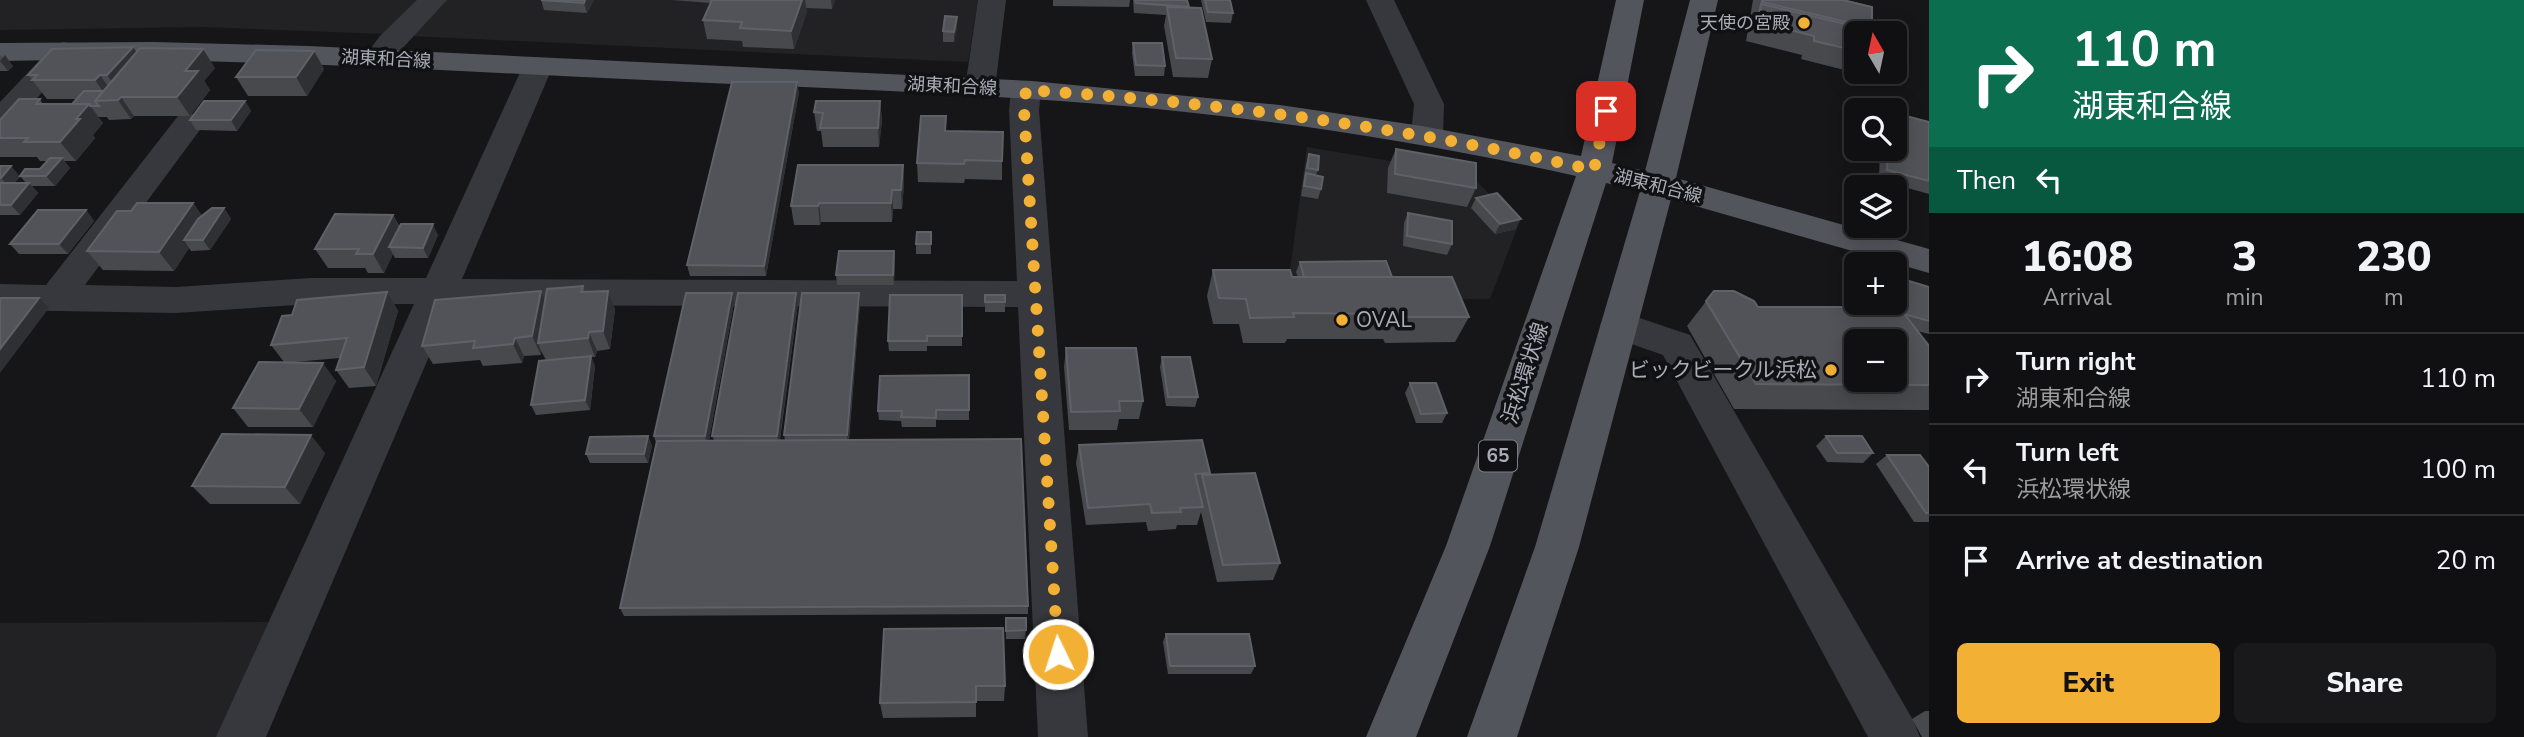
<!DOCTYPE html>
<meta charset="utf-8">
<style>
body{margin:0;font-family:"Nunito Sans","Noto Sans JP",sans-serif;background:#19191b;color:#f1f3f6;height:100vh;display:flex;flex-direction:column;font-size:26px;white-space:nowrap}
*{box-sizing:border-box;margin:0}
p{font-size:23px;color:#9c9d9f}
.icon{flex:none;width:38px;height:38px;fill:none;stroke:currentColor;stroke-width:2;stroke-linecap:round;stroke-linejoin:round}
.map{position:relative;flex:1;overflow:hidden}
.drawer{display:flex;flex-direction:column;background:#101012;width:595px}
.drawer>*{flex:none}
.hud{background:#0b6e4f;color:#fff;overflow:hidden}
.needle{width:46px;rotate:351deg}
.tools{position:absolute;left:1844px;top:21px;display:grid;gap:14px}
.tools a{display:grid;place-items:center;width:63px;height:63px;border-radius:10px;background:#101012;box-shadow:0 4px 18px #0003,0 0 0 2px #303032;font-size:35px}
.pin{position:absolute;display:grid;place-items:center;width:60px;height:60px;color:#fff;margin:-30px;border-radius:14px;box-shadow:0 4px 10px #0006}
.me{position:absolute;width:77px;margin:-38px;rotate:356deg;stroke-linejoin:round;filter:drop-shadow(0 0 5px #0008)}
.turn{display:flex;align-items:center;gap:24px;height:147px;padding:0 28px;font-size:32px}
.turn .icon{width:91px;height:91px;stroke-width:2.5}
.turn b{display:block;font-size:49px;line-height:60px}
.then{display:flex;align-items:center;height:66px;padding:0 28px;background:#0003;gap:14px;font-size:26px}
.eta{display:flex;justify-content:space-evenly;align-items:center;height:119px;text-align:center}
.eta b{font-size:42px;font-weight:800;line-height:49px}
.cta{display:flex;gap:14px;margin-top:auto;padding:14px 28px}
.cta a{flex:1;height:80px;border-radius:10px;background:#f2b134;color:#111;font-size:28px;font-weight:800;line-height:80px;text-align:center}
.cta a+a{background:#19191b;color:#f1f3f6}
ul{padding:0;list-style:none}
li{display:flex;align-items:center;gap:21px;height:91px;padding:0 28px;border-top:2px solid #303032}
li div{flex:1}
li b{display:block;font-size:26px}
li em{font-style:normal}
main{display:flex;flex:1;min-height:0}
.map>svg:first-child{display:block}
.built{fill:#222225}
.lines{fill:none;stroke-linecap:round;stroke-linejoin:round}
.minor{fill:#37383d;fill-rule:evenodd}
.major{fill:#53555c;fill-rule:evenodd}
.wall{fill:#47494d}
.shaded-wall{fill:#2f3033}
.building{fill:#525359;stroke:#5f6168;stroke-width:2;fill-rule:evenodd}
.route{stroke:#f2b134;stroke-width:12;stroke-dasharray:0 21.6}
.poi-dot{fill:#f2b134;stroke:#111113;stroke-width:2.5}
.labels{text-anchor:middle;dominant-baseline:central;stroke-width:7;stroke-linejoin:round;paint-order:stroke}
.far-poi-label{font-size:18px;fill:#a8adb8;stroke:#111113;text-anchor:end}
.far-street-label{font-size:18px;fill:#a8adb8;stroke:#111113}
.shield{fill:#111113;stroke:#7b7e86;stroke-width:2}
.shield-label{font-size:19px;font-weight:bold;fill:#a8adb8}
.poi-label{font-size:21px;fill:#a8adb8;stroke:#111113;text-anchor:start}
.street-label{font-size:21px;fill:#a8adb8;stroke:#111113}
</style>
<main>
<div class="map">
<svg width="1929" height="737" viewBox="0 0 1929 737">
<rect width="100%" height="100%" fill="#161618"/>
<g class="built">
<path d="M0,0H420L385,34L203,27L0,30Z"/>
<path d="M445,0H978L968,62L410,36Z"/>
<path d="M1307,147L1469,174L1519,223L1490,299H1286Z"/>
<path d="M271,622L219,737H0V623Z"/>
</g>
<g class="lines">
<g class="minor">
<path d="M417,0H447L388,64L378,67L368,64L363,58L380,36Z"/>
<path d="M978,0H1006L995,88L991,94L980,97L969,94L965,88Z"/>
<path d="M1366,0H1394L1444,104L1443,136L1438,143L1427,146L1416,143L1411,136L1414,104Z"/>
<path d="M64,42L74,45L78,51L74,57L11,127L0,130V102L54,45Z"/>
<path d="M538,57L548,60L553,66L462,279L1017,281L1009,110L1011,90L1015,84L1026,81L1037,84L1041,90L1039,110L1088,737H1038L1018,307L451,305L266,737H216L414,304H311L176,313L0,310V284L46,285L178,116L189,113L200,116L205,123L85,285L176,287L311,278H426L523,66L528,60Z"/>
<path d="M1619,311L1690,335L1913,720L1920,737H1868L1663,355L1606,335L1600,325L1606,315Z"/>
</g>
<path class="major" d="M1616,0H1644L1612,163L1645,171L1690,0H1718L1676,178L1929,249V273L1671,199L1579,547L1517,737H1467L1535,547L1640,191L1606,183L1490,546L1416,737H1366L1446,546L1576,176C1423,142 1268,118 1112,105C964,93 816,88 667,81C445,71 223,56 0,61V43L154,42L308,46L1032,81L1280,105L1422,126L1581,156Z"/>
</g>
<g class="wall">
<path d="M541,0H594L587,13L544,10Z"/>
<path d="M672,0H835L832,9L806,8L807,12L794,49L743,47L742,41L707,39L703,20L711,3Z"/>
<path d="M1053,0H1130L1129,7L1053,6Z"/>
<path d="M1133,0H1187L1189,7L1212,59L1208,78L1173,77L1164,26L1166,15L1134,13Z"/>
<path d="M1201,0H1230L1233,13L1231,23L1206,22Z"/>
<path d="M1753,0H1843L1872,28L1871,30L1857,33V72L1856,73L1801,59L1802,55L1746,41Z"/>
<path d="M957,17V27L954,42H943V31Z"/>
<path d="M1133,43L1165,66L1164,76H1135L1132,53Z"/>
<path d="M133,47L137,52L215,68L204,81L210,90L190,116H134L131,119L109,120L107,117H98L103,123L93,135L95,138L76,161H64L70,168L55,186H32L38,193L20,215H0V166H11L20,177L14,183H26L20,176L40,169L47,161H40L37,157H0V120L40,99L43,104H72L76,99H47L28,75Z"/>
<path d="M314,51L324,69L307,96H248L236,77Z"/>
<path d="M0,55L13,66L8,71H0Z"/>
<path d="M799,92L766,276H690L687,265Z"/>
<path d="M245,101L251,111L237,131L196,130L190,120Z"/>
<path d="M880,101L882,120L879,147H823L821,131H817L814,112Z"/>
<path d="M946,116V131L1002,161V180L965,179L964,183L918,182L917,163Z"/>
<path d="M1929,122V194L1879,180L1880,149H1895Z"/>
<path d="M1396,149L1476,188L1467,207L1387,193L1388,168Z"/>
<path d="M1309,154L1318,170L1316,175L1321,189L1318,199L1301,196L1306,164Z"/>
<path d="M903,165L904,184L902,209H893L892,222H821L820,225H794L791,206Z"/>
<path d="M1476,198L1516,229L1495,234L1471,208Z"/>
<path d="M193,203L202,216L224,208L231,219L210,250L191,251L189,248L174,271L103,270L87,251L131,211Z"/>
<path d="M86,210L94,221L68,254H19L10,244Z"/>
<path d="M1408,213L1452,244L1447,255L1403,246L1404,223Z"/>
<path d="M393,215L400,227L438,235L428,258H395L393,254L384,273H368L365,268H328L315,249Z"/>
<path d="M931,232V254H916V244Z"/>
<path d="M894,251L895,261L894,285H837L836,275Z"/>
<path d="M1300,262L1392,277L1469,317L1455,342L1385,343L1383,339H1287L1285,343H1243L1239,324H1213L1207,296L1213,270L1298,277L1296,272Z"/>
<path d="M1899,278L1929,287V334L1917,331L1929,346V410L1734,409L1687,326L1714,291L1758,307H1891L1890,303H1895V283Z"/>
<path d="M583,286L585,292L615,309L610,349L597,351L595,357H591L595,366L590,410L536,415L531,405L546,360L541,351V355L524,356L522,363L483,366L480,360L433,364L422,346Z"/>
<path d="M387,292L398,311L376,386L349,388L336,370L340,358L294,362L336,381L313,427H248L233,408L284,362L271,345L292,315Z"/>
<path d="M732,293L734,303L709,440H714L712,436L796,293L798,303L780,440H785L784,435L860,303L849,440L1028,606V614L624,616L620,608L656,443L654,436Z"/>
<path d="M962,295V346H927V351H889L888,341Z"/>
<rect x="985" y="295" width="20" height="17"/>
<path d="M1066,348L1143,401L1139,419H1119L1117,430H1069L1064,367Z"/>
<path d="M1162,357L1198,397L1195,407L1166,406L1160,367Z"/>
<path d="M969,375V420H936V427H902L901,421L879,420L878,411Z"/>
<path d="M1410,383L1447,413L1442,423H1416L1405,393Z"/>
<path d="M648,436L652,446L648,463H590L586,454Z"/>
<path d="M1826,436L1873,453L1863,463L1827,462L1816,446Z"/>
<path d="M1079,445L1210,473V475L1280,563L1273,580L1217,582L1201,512L1197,525H1177L1176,529L1148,531L1146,522L1086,525L1076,463Z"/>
<path d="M325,453L300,504H210L192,486Z"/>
<path d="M1887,455L1929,467V522H1914L1876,464Z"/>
<path d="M1006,618L1026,630L1025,639H1006Z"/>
<path d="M884,629L1005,686L1004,701H976V717L883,718L880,703Z"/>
<path d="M1166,634L1255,666L1251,674H1168L1163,642Z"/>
<path d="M1925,711H1929V737H1922L1912,719Z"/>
</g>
<g class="shaded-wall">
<path d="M585,0H594L587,13L584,3Z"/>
<path d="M802,0H805L807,12L794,49L791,31Z"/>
<path d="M831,0H835L832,9Z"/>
<path d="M957,17V27L954,42V32Z"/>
<path d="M133,47L145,65L121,94L107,75Z"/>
<path d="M203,49L215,68L204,81L210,90L190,116L177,97L185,71Z"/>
<path d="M314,51L324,69L307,96L296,77Z"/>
<path d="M5,55L13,66L8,71L0,61Z"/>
<path d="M100,75L112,92L121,97L134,116L131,119L118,100L107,97L95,80Z"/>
<path d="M797,82L799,92L766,276L764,266Z"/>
<path d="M245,101L251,111L237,131L231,120Z"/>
<path d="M880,101L882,120L879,147L878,128Z"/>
<path d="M89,104L103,123L93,135L95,138L76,161L60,142L76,119Z"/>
<path d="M62,158L70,168L55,186L46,176Z"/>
<path d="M903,165L904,184L902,209L901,190Z"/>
<path d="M11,166L20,177L10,188L1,178Z"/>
<path d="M29,183L38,193L20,215L11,205Z"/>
<path d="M892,190L893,209L892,222L891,203Z"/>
<path d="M193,203L207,222L184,240L189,248L174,271L159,252Z"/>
<path d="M819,203L821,222L820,225L818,206Z"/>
<path d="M224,208L231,219L210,250L203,240Z"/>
<path d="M86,210L94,221L68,254L59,244Z"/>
<path d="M393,215L403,234L389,247L393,254L384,273L373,254Z"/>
<path d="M1521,219L1516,229L1495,234L1500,224Z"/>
<path d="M433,224L438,235L428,258L423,248Z"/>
<path d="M894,251L895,261L894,285L893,275Z"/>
<path d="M541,291L549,310L538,343L541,351V355L532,336Z"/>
<path d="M608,291L615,309L610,349L603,331Z"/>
<path d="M387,292L398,311L376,386L364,367Z"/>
<path d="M732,293L734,303L708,446L705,436Z"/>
<path d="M796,293L798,303L779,445L777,436Z"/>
<path d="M859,293L860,303L848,445L847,435Z"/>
<path d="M39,298L49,308L0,373V349Z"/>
<path d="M589,332L597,351L595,357L588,338Z"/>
<path d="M515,338L524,356L522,363L513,344Z"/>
<path d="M591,356L595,366L590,410L585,400Z"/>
<path d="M323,363L336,381L313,427L299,409Z"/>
<path d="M311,435L325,453L300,504L285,487Z"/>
<path d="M648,436L652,446L648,463L644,454Z"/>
</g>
<g class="building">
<path d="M541,0H585L584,3Z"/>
<path d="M712,0H802L791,31L740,28L742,22L703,20Z"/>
<path d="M1135,0H1187L1189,7L1136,3Z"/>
<path d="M1205,0H1230L1233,13L1208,12Z"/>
<path d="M1762,0H1843L1872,7V28L1762,2Z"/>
<path d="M1761,4L1871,30V33H1857V51L1814,41V36L1758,22Z"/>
<path d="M1167,7L1201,8L1212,59L1176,58Z"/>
<path d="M945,16L957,17L954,32L943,31Z"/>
<path d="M1133,43H1162L1165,66L1136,65Z"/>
<path d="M133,47L107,75H100L95,80H32L37,75H28L52,49Z"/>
<path d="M140,48L203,49L185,71H198L177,97H121L118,100L95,101Z"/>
<path d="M256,50L314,51L296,77H236Z"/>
<path d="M732,82H797L764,266L687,265Z"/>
<path d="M84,91H103L95,101L99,106H90L89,104H72Z"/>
<path d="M19,99H40L36,104H89L76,119H80L60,142H24L28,138H0V120Z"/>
<path d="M204,101H245L231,120H190Z"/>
<path d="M816,101H880L878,128H820L823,113L814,112Z"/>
<path d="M1895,113L1929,122V181L1887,170L1888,149H1895Z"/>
<path d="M921,116H946L945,131L1003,132L1002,161L965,160L964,164L917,163Z"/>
<path d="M1396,149L1476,163V188L1395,174Z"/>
<path d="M1309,154L1319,156L1318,170L1307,168Z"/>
<path d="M50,158H62L46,176H20L25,169H40Z"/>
<path d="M798,165H903L901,190H892L891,203H819L818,206H791Z"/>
<path d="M0,166H11L1,178H0Z"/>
<path d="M1306,173L1323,177L1321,189L1304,186Z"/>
<path d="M0,183H29L11,205H0Z"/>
<path d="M1497,193L1521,219L1500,224L1476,198Z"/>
<path d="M137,203H193L159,252L87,251L117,211H131Z"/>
<path d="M212,208H224L203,240H184L198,219Z"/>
<path d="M38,210H86L59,244H10Z"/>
<path d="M1408,213L1452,221V244L1407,236Z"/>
<path d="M335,214L393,215L373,254H356L359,249H315Z"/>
<path d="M401,224H433L423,248L389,247Z"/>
<path d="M917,232H931V244H916Z"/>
<path d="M839,251H894L893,275H836Z"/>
<path d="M1386,261L1392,277H1304L1300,262Z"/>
<path d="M1213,270H1290L1292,277H1452L1469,317H1396L1395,314L1293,313L1294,317L1250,318L1246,299L1219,298Z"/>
<path d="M1899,278L1929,287V321L1904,314L1901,309Z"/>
<path d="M583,286L581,292L608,291L603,331L589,332L588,338L538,343L547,289Z"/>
<path d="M541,291L532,336L515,338L513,344L473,348L475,341L422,346L435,300Z"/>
<path d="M1714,291H1734L1754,301L1758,307H1899L1929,346V385L1756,384L1706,301ZM1857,341H1895V380H1857Z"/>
<path d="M387,292L364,367L336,370L347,338L271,345L282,316L292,315L297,300Z"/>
<path d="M686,293H732L705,436H654Z"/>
<path d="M738,293H796L777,436H712Z"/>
<path d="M802,293H859L847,435H784Z"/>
<path d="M890,295H962V336H927V341H888Z"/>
<rect x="985" y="295" width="20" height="7"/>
<path d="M0,298H39L0,349Z"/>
<path d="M1066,348H1136L1143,401H1119L1120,411L1071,412Z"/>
<path d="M591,356L585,400L531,405L539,361Z"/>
<path d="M1162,357H1190L1198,397H1168Z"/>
<path d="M259,362L323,363L299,409L233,408Z"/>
<path d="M969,375V410H936V418L901,417L902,411H878L880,376Z"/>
<path d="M1410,383H1436L1447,413L1421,414Z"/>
<path d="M222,434L311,435L285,487L192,486Z"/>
<path d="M648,436L644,454H586L590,437Z"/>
<path d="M1826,436H1862L1873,453H1837Z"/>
<path d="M1021,439L1028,606L620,608L657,441Z"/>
<path d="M1202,440L1210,473L1195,474L1203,507L1180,508L1181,512L1152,513L1150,504L1088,508L1079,445Z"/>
<path d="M1887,455H1920L1929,467V513H1926Z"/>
<path d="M1255,473L1280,563L1223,565L1202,475Z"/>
<path d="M1006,618H1026V630L1006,631Z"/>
<path d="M1003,628L1005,686H976V702L880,703L884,629Z"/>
<path d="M1166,634H1249L1255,666H1170Z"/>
</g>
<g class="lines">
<path class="route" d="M1058,654L1024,110L1026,90C1218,102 1407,128 1594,170L1606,111"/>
</g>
<g class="poi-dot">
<circle cx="1804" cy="23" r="7"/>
<circle cx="1342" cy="320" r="7"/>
<circle cx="1831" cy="370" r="7"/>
</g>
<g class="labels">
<g class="far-poi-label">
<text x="1790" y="23">天使の宮殿</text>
</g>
<g class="far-street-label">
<text transform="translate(386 59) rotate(3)">湖東和合線</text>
<text transform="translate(952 86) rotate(3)">湖東和合線</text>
<text transform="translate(1658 186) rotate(14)">湖東和合線</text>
</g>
<rect class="shield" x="1479" y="440.5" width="38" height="31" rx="5"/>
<g class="shield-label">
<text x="1498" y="456">65</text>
</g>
<g class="poi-label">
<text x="1356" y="320">OVAL</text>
<text x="1817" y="370" text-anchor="end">ビックビークル浜松</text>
</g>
<g class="street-label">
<text transform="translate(1525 373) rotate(-72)">浜松環状線</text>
</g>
</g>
</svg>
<div class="tools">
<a><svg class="needle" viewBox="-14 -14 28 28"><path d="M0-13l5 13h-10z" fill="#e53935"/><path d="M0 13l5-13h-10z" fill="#9c9d9f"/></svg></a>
<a><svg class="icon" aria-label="search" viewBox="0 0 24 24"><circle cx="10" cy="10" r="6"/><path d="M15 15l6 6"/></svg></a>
<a><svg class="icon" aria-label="layers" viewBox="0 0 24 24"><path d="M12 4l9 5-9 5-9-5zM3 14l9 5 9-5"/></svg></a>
<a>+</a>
<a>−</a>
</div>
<div class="pin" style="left:1606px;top:111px;background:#d93025"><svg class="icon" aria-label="arrive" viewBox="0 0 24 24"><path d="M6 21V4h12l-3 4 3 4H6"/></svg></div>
<svg class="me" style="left:1058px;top:654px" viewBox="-20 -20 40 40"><circle r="17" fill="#f2b134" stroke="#fff" stroke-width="3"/><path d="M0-11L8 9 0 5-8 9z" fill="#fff"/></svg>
</div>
<section class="drawer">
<div class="hud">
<div class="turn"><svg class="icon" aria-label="right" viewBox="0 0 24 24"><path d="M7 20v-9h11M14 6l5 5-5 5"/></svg><div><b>110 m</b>湖東和合線</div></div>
<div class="then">Then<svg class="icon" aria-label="left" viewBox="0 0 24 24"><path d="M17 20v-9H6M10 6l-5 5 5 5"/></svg></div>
</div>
<div class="eta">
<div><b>16:08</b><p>Arrival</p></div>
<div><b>3</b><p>min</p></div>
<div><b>230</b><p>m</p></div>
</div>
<ul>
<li><svg class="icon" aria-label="right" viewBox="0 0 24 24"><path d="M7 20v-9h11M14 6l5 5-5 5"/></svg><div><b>Turn right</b><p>湖東和合線</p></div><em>110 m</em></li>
<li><svg class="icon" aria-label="left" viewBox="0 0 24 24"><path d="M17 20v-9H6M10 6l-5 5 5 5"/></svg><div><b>Turn left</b><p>浜松環状線</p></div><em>100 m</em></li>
<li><svg class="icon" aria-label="arrive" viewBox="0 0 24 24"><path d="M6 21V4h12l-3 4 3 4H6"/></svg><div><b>Arrive at destination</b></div><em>20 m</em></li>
</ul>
<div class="cta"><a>Exit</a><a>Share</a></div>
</section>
</main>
